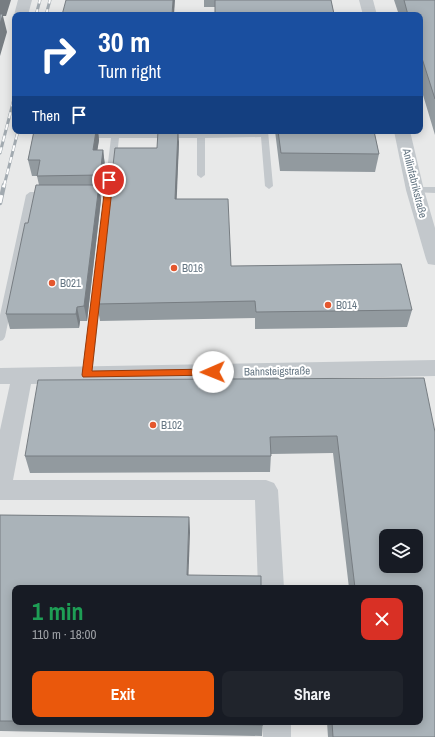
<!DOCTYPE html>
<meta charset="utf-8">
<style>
body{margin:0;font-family:"Archivo Narrow",sans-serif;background:#20242c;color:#f1f3f6;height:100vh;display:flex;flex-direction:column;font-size:15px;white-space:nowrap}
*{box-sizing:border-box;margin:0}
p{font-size:13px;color:#9ea1a6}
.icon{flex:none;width:22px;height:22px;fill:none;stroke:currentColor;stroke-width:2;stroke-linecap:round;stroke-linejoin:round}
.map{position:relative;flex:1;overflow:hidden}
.drawer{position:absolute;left:12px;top:585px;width:411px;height:140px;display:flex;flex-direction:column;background:#171b24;border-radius:8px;box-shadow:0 2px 10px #0003}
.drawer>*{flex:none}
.hud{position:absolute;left:12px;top:12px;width:411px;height:122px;border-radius:8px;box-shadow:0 2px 10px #0003;background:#1a4fa0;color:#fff;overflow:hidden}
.fabs{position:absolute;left:379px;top:529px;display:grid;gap:8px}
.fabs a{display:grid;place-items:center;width:44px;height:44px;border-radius:8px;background:#171b24;box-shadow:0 2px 10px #0003;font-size:20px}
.pin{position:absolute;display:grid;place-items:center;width:34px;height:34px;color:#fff;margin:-17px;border:2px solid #fff;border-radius:50%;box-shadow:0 1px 4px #0007}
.me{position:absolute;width:44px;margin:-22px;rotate:269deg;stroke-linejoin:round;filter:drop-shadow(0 0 3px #0008)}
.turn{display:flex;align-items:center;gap:14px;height:84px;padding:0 20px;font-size:18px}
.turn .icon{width:52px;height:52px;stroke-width:2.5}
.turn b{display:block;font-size:28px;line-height:34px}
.then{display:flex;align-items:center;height:38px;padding:0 20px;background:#0003;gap:8px;font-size:15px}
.round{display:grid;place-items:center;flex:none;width:42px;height:42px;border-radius:8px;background:#20242c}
.headline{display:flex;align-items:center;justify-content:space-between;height:68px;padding:0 20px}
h1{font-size:24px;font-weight:700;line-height:30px;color:#1e9e55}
.primary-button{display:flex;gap:8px;margin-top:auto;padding:8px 20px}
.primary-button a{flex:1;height:46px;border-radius:8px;background:#ea580c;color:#fff;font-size:16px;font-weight:700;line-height:46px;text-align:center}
.primary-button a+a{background:#20242c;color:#f1f3f6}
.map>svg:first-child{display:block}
.built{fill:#e8e9e9;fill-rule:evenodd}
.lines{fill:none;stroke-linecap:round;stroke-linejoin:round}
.service{fill:#c3c8cc;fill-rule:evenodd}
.minor{fill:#c3c8cc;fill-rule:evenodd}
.rail-far1-casing{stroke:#a2aab0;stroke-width:3}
.rail-casing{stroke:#a2aab0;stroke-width:4.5}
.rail-far1{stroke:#fff;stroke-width:2;stroke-dasharray:6;stroke-linecap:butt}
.rail{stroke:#fff;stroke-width:3;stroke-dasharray:8;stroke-linecap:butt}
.wall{fill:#929a9f}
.shaded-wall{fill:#777d82}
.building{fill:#aab3b9;stroke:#777d82;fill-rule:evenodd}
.route{fill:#ea580c;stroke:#983908}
.poi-dot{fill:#e4572e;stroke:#fff;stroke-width:1.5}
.labels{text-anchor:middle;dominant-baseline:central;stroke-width:4;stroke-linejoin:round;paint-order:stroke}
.street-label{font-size:11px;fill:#657683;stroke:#fff}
.poi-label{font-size:11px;fill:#657683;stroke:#fff;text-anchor:start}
</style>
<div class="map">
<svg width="435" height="737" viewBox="0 0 435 737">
<rect width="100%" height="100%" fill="#fafaf8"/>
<path class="built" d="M0,0H435V737H0ZM15,15H420V131H15ZM386,536H416V566H386ZM15,588H420V722H15Z"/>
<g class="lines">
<g class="service">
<path d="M60,131H68L75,134L197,133V131H205V133H260V131H268L273,186L269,189L265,186L261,137L205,138V175L201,178L197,175V138H119L92,375L91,378H83L82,375L111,138H74L62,135Z"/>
<path d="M415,187H435V193L412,192L411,190Z"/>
<path d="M30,192H47L51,195L47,198H34L5,337L3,340L0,341V315L26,195Z"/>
</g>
<g class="minor">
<path d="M18,0H32L28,15H14Z"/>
<path d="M359,0H373L377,15H363Z"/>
<path d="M394,131H410L424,190L435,228V265L428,264L426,259L406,190Z"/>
<path d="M435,360V376L31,384L13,480H266L274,483L278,490L284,588H258L255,500H0V430L10,384H0V368Z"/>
<rect x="263" y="722" width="28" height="15"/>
</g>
<g class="rail-far1-casing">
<g id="rail-far1">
<path d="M36,15L40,0"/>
<path d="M46,15L50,0"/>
<path d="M0,153L15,95"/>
<path d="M4,186L18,131"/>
</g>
</g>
<g class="rail-casing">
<path id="rail" d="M0,203L4,185"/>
</g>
<use href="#rail-far1" class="rail-far1"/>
<use href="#rail" class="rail"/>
</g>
<g class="wall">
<path d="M204,0H331L334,14L346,15L215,7H204Z"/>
<path d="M394,0H435V135L420,85V15H399Z"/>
<path d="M34,131H100V132H98L99,140L97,150H103L105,166L102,191H100L101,200L87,321H80L79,328L10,329L6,314L28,223L39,185L37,176H32L28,160Z"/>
<path d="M275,131H374L379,154L375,172L280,171Z"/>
<path d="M179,142L176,199L231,266L412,310L407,327L255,329V318L100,321L97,304L157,148Z"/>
<path d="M424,378L435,737H328L327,722H420V588H349L333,453L271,454L270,472L30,473L25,456Z"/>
<path d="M0,515L189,517L190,533L15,588V722H263L262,736L0,731Z"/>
</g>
<g class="shaded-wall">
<path d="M0,0H11L6,16H3L7,32L0,56Z"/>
<path d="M173,0H175L174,15H172Z"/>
<path d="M96,131H98L99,140L95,166L93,150Z"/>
<path d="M178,131L179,142L176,217L175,199Z"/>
<path d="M103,150L105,166L102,191L100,175Z"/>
<path d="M99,185L101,200L87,321L84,306Z"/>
<path d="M77,307L80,321L79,328L76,314Z"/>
<path d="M189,517L190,533L188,588L187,575Z"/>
</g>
<g class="building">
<path d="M66,0H173L172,15H62Z"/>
<path d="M215,0H331L334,14H346V15H215Z"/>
<path d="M404,0H435V99L420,52V15H408Z"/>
<path d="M0,14H3L0,24Z"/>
<path d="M34,131H96L93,150H103L100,175L37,176L40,160H28Z"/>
<path d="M158,131H178L175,199H228L231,266L401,264L412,310L256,312L255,301L97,304L115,148H157Z"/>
<path d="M278,131H374L379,154L281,153Z"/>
<path d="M36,185H99L84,306L77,307L76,314H6L25,223H28Z"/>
<path d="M424,378L435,432V737H333L332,722H420V588H355L337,436L270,437L271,456H25L38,380ZM386,536H416V566H386Z"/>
<path d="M0,515L189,517L187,575L261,576V588H15V721H0Z"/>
<path d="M84,722H263V725Z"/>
</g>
<path class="route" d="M106,178H112L113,180L92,371L213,369L217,370L218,372L217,375L83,377L82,375Z"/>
<g class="poi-dot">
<circle cx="174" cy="268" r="4"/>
<circle cx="52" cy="283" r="4"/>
<circle cx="328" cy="305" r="4"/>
<circle cx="153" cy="425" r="4"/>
</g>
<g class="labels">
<g class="street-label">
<text transform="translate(415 183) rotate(76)">Anilinfabrikstraße</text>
<text transform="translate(277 371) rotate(-1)">Bahnsteigstraße</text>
</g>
<g class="poi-label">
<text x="182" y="268">B016</text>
<text x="60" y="283">B021</text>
<text x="336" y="305">B014</text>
<text x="161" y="425">B102</text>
</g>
</g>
</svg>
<div class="fabs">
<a><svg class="icon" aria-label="layers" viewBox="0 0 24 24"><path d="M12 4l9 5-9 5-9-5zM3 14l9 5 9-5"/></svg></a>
</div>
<div class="pin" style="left:109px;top:180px;background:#d93025"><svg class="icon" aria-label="arrive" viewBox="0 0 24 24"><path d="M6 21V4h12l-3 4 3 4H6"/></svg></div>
<svg class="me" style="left:213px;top:372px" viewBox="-20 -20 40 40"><circle r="19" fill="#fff"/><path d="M0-13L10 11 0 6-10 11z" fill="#ea580c"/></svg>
<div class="hud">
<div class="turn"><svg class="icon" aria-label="right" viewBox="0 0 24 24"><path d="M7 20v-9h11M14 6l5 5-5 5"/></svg><div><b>30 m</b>Turn right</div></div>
<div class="then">Then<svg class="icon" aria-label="arrive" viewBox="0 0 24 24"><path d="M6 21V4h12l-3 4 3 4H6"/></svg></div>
</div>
<section class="drawer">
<div class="headline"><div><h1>1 min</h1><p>110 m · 18:00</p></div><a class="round" style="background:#d93025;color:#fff"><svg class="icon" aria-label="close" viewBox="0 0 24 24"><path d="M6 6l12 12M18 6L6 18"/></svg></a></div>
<div class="primary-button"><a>Exit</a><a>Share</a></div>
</section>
</div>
